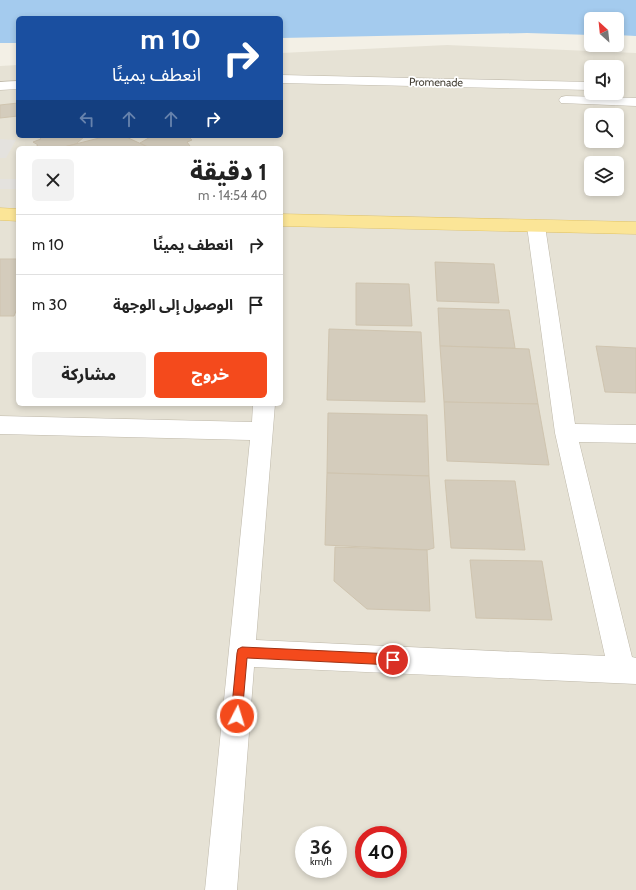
<!DOCTYPE html>
<html lang="ar">
<meta charset="utf-8">
<style>
body{margin:0;font-family:Cabin,"Noto Sans Arabic",sans-serif;background:#f2f2f2;color:#222;direction:rtl;height:100vh;display:flex;flex-direction:column;font-size:15px;white-space:nowrap}
*{box-sizing:border-box;margin:0}
p{font-size:13px;color:#767676}
.icon{flex:none;width:22px;height:22px;fill:none;stroke:currentColor;stroke-width:2;stroke-linecap:round;stroke-linejoin:round}
.map{position:relative;flex:1;overflow:hidden;direction:ltr}
.sheet{position:absolute;left:16px;top:146px;width:267px;height:260px;display:flex;flex-direction:column;background:#fff;border-radius:6px;box-shadow:0 2px 6px #0003;direction:rtl}
.sheet>*{flex:none}
.top-card{position:absolute;left:16px;top:16px;width:267px;height:122px;border-radius:6px;box-shadow:0 2px 6px #0003;direction:rtl;background:#1a4fa0;color:#fff;overflow:hidden}
.needle{width:26px;rotate:333deg}
.buttons{position:absolute;left:584px;top:12px;display:grid;gap:8px}
.buttons a{display:grid;place-items:center;width:40px;height:40px;border-radius:6px;background:#fff;box-shadow:0 2px 6px #0003;font-size:20px}
.speed{position:absolute;left:295px;top:826px;display:flex;gap:8px;font-size:20px;font-weight:700;text-align:center}
.speed>*{display:grid;place-content:center;width:52px;height:52px;border-radius:50%;background:#fff;box-shadow:0 2px 6px #0003;line-height:1}
.speed small{font-size:10px;font-weight:400}
.speed .limit{border:6px solid #d22;background:#fff;color:#111}
.pin{position:absolute;display:grid;place-items:center;width:34px;height:34px;color:#fff;margin:-17px;border:2px solid #fff;border-radius:50%;box-shadow:0 1px 4px #0007}
.me{position:absolute;width:44px;margin:-22px;rotate:5deg;stroke-linejoin:round;filter:drop-shadow(0 0 3px #0008)}
.turn{display:flex;align-items:center;gap:14px;height:84px;padding:0 16px;font-size:18px}
.turn .icon{width:52px;height:52px;stroke-width:2.5}
.turn b{display:block;font-size:28px;line-height:34px}
.lanes{display:flex;align-items:center;height:38px;padding:0 16px;background:#0003;justify-content:center;gap:20px;direction:ltr}
.lanes .off{opacity:.35}
.round{display:grid;place-items:center;flex:none;width:42px;height:42px;border-radius:6px;background:#f2f2f2}
.summary{display:flex;align-items:center;justify-content:space-between;height:68px;padding:0 16px}
h1{font-size:24px;font-weight:800;line-height:30px}
.action{display:flex;gap:8px;margin-top:auto;padding:8px 16px}
.action a{flex:1;height:46px;border-radius:6px;background:#f44a1c;color:#fff;font-size:16px;font-weight:800;line-height:46px;text-align:center}
.action a+a{background:#f2f2f2;color:#222}
ul{padding:0;list-style:none}
li{display:flex;align-items:center;gap:12px;height:60px;padding:0 16px;border-top:1px solid #e0e0e0}
li div{flex:1}
li b{display:block;font-size:15px}
li em{font-style:normal}
.map>svg:first-child{display:block}
.residential{fill:#e6e2d5;fill-rule:evenodd}
.parking{fill:#e4e2de}
.water{fill:#a4cbee}
.building{fill:#d4ccbc;stroke:#cfc4af}
.lines{fill:none;stroke-linecap:round;stroke-linejoin:round}
.minor-casing{stroke:#beb8a9;stroke-width:1}
.major-casing{stroke:#e0c367;stroke-width:1}
.minor{fill:#fff;fill-rule:evenodd}
.major{fill:#fbe597;fill-rule:evenodd}
.route{fill:#f44a1c;stroke:#9f3012}
.labels{text-anchor:middle;dominant-baseline:central;stroke-width:3.5;stroke-linejoin:round;paint-order:stroke}
.far-street-label{font-size:11px;fill:#454036;stroke:#fff}
</style>
<div class="map">
<svg width="636" height="890" viewBox="0 0 636 890">
<rect width="100%" height="100%" fill="#f3f0e6"/>
<path class="residential" d="M447,45L636,53V890H0V66L18,65V136H281V53ZM591,67H617V93H591ZM591,115H617V141H591ZM18,148H281V404H18ZM591,163H617V189H591ZM304,835H338V869H304ZM364,835H398V869H364Z"/>
<g class="parking">
<path d="M0,139L16,140L6,158H0Z"/>
<rect x="0" y="179" width="18" height="10"/>
</g>
<path class="water" d="M0,0H636V36L617,35V19H591V35L527,33L281,38V18H18V43H0Z"/>
<g class="building">
<path d="M18,103V116L0,118V105Z"/>
<path d="M38,136H85L76,144L60,148H34L38,145L33,142L41,139Z"/>
<path d="M107,136H124L150,148H60Z"/>
<path d="M152,136H188L192,140L187,142L190,146L186,148H150L140,143Z"/>
<path d="M0,259H18V306L14,316H0Z"/>
<path d="M435,262L494,264L499,303L437,301Z"/>
<path d="M356,283L409,284L412,326L356,325Z"/>
<path d="M438,308L509,310L515,348L440,346Z"/>
<path d="M329,329L421,332L425,402L327,400Z"/>
<path d="M440,346L529,349L538,404L444,402Z"/>
<path d="M596,346L636,348V393L605,392Z"/>
<path d="M444,402L538,404L549,465L447,461Z"/>
<path d="M328,413L427,415L429,476L327,473Z"/>
<path d="M327,473L429,476L434,548L427,550L325,545Z"/>
<path d="M445,480L515,481L525,550L451,548Z"/>
<path d="M335,547L427,550L430,611L367,609L334,581Z"/>
<path d="M470,560L542,561L552,620L476,618Z"/>
</g>
<g class="lines">
<g class="minor-casing">
<g id="minor">
<path d="M281,75L591,82V90L281,83Z"/>
<path d="M18,81V89L0,90V82Z"/>
<path d="M566,96L636,98V106L561,103L559,100L561,97Z"/>
<path d="M536,220L542,222L545,226L575,424L636,425V443L579,442L632,657L636,658V684L254,667L237,890H205L250,440L0,434V416L252,422L253,404H275L256,640L605,656L555,433L527,226L530,222Z"/>
</g>
</g>
<g class="major-casing">
<g id="major">
<path d="M0,208L18,209V221L0,220Z"/>
<path d="M281,214L636,222V234L281,226Z"/>
</g>
</g>
<use href="#minor" class="minor"/>
<use href="#major" class="major"/>
</g>
<path class="route" d="M242,647L393,654L397,656L398,660L397,664L393,665L247,658L242,716L241,720L237,722L233,720L231,716L237,653L238,649Z"/>
<g class="labels">
<g class="far-street-label">
<text transform="translate(436 82) rotate(1)">Promenade</text>
</g>
</g>
</svg>
<div class="buttons">
<a><svg class="needle" viewBox="-14 -14 28 28"><path d="M0-13l5 13h-10z" fill="#e53935"/><path d="M0 13l5-13h-10z" fill="#767676"/></svg></a>
<a><svg class="icon" aria-label="sound" viewBox="0 0 24 24"><path d="M4 9h4l5-4v14l-5-4H4zM17 9q2 3 0 6"/></svg></a>
<a><svg class="icon" aria-label="search" viewBox="0 0 24 24"><circle cx="10" cy="10" r="6"/><path d="M15 15l6 6"/></svg></a>
<a><svg class="icon" aria-label="layers" viewBox="0 0 24 24"><path d="M12 4l9 5-9 5-9-5zM3 14l9 5 9-5"/></svg></a>
</div>
<div class="speed"><div>36<small>km/h</small></div><div class="limit">40</div></div>
<div class="pin" style="left:393px;top:660px;background:#d93025"><svg class="icon" aria-label="arrive" viewBox="0 0 24 24"><path d="M6 21V4h12l-3 4 3 4H6"/></svg></div>
<svg class="me" style="left:237px;top:716px" viewBox="-20 -20 40 40"><circle r="17" fill="#f44a1c" stroke="#fff" stroke-width="3"/><path d="M0-11L8 9 0 5-8 9z" fill="#fff"/></svg>
<div class="top-card">
<div class="turn"><svg class="icon" aria-label="right" viewBox="0 0 24 24"><path d="M7 20v-9h11M14 6l5 5-5 5"/></svg><div><b>10 m</b>انعطف يمينًا</div></div>
<div class="lanes"><svg class="icon off" aria-label="left" viewBox="0 0 24 24"><path d="M17 20v-9H6M10 6l-5 5 5 5"/></svg><svg class="icon off" aria-label="ahead" viewBox="0 0 24 24"><path d="M12 20V5M6 11l6-6 6 6"/></svg><svg class="icon off" aria-label="ahead" viewBox="0 0 24 24"><path d="M12 20V5M6 11l6-6 6 6"/></svg><svg class="icon" aria-label="right" viewBox="0 0 24 24"><path d="M7 20v-9h11M14 6l5 5-5 5"/></svg></div>
</div>
<section class="sheet">
<div class="summary"><div><h1>1 دقيقة</h1><p>40 m · 14:54</p></div><a class="round"><svg class="icon" aria-label="close" viewBox="0 0 24 24"><path d="M6 6l12 12M18 6L6 18"/></svg></a></div>
<ul>
<li><svg class="icon" aria-label="right" viewBox="0 0 24 24"><path d="M7 20v-9h11M14 6l5 5-5 5"/></svg><div><b>انعطف يمينًا</b></div><em>10 m</em></li>
<li><svg class="icon" aria-label="arrive" viewBox="0 0 24 24"><path d="M6 21V4h12l-3 4 3 4H6"/></svg><div><b>الوصول إلى الوجهة</b></div><em>30 m</em></li>
</ul>
<div class="action"><a>خروج</a><a>مشاركة</a></div>
</section>
</div>
